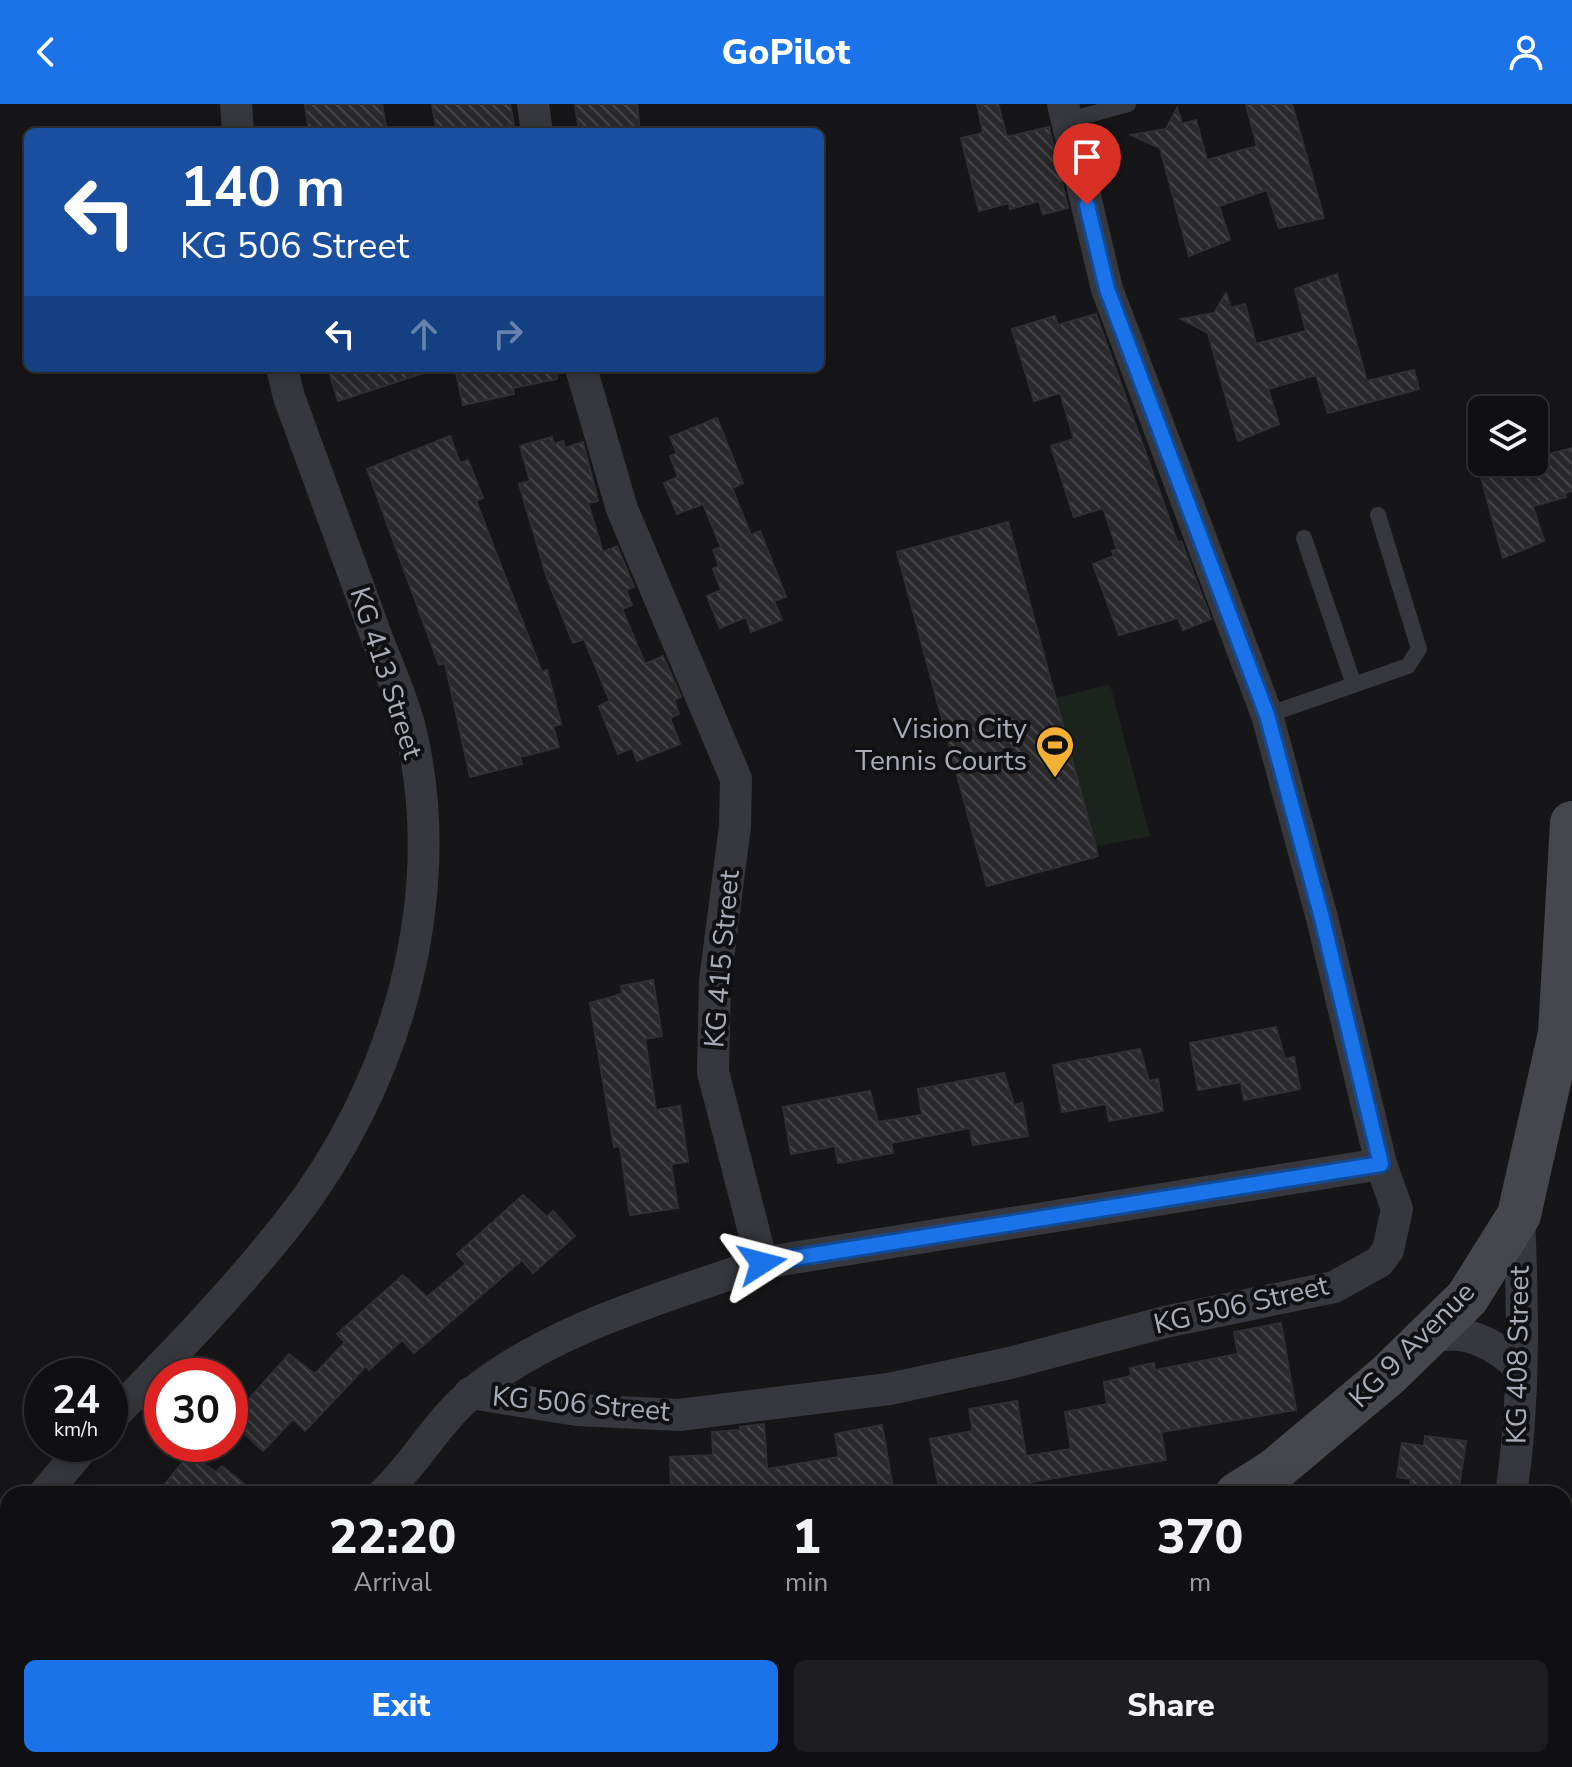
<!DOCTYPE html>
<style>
body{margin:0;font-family:"Nunito Sans",sans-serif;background:#1e1e20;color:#f1f3f6;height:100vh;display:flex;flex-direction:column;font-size:30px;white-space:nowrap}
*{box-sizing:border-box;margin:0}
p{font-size:26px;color:#9c9d9f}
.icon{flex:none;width:44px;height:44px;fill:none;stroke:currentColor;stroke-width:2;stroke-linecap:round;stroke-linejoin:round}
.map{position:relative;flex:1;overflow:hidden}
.panel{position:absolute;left:0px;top:1382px;width:1572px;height:282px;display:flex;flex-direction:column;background:#101012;border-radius:24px 24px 0 0;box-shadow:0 4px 20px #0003,0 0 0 2px #303032}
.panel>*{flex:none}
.guide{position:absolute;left:24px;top:24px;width:800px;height:244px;border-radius:12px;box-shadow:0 4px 20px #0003,0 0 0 2px #303032;background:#1a4fa0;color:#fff;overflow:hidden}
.controls{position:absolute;left:1468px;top:292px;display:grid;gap:16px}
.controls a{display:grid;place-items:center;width:80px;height:80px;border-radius:12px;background:#101012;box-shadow:0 4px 20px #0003,0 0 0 2px #303032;font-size:40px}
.speed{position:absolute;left:24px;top:1254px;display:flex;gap:16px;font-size:40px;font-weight:700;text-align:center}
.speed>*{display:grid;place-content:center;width:104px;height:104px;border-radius:50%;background:#101012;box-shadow:0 4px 20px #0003,0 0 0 2px #303032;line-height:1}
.speed small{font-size:20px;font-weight:400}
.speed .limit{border:12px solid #d22;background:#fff;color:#111}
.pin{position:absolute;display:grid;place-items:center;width:68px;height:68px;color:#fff;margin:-82px -34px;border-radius:50% 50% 50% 0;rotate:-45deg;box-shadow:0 0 8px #0007}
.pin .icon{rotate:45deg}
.me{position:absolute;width:88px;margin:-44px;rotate:81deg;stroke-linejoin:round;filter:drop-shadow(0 0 6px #0008)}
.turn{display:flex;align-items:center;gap:28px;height:168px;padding:0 24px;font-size:36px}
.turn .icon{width:104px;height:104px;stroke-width:2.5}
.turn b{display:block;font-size:56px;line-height:68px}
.lanes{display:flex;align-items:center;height:76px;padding:0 24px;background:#0003;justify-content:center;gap:40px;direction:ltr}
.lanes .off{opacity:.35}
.eta{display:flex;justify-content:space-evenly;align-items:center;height:136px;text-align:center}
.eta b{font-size:48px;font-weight:800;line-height:56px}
.action{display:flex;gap:16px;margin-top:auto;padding:16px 24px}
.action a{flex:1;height:92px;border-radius:12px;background:#1a73e8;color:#fff;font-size:32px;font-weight:800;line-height:92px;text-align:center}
.action a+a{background:#1e1e20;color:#f1f3f6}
header{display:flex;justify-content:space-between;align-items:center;height:104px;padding:0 24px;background:#1a73e8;color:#fff;font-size:36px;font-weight:800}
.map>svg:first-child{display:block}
.green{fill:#1c231d}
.building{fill:url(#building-back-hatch);stroke:#303034;stroke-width:2}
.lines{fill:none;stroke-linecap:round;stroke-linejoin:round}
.service{stroke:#37383d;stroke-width:16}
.minor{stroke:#37383d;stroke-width:32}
.secondary{stroke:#45474d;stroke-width:44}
.route-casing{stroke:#114b97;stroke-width:20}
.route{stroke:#1a73e8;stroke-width:14}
.labels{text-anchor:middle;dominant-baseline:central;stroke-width:8;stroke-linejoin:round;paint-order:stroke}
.street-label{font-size:28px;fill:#a8adb8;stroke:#111113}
.poi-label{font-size:28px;fill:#a8adb8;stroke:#111113;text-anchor:end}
</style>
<header><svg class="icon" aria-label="back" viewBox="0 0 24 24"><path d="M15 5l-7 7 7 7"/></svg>GoPilot<svg class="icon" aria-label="person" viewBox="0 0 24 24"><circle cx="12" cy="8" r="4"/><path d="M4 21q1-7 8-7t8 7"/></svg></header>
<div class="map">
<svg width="1572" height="1663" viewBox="0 0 1572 1663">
<defs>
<pattern id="building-back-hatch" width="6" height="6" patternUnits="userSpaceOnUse" patternTransform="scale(2)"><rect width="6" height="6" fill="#29292c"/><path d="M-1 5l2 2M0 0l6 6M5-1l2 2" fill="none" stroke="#454548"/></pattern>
</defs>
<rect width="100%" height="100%" fill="#161618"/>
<path class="green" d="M1110,580L1150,732L996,762L960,619Z"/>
<g class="building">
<path d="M305,0H382L387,28H309Z"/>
<path d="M432,0H510L514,21L506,22L507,28H437Z"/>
<path d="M575,0H637L640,28H579Z"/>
<path d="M977,0H998L1007,33L1049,23L1068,104L1043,110L1039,97L1010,105L1009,99L979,107L961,34L983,29Z"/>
<path d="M1246,0H1292L1324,114L1279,124L1267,86L1219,102L1230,136L1189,152L1160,44L1131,31L1166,25L1177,4L1182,20L1196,16L1207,56L1257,42Z"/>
<path d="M1337,170L1367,277L1414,266L1419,285L1328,309L1316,271L1268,285L1279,320L1238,337L1208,229L1181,215L1214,209L1226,189L1231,204L1245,200L1256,240L1306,227L1295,185Z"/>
<path d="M1096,210L1178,439L1181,437L1211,515L1183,526L1178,514L1119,531L1093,460L1114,452L1112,447L1117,445L1103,404L1074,413L1051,342L1074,335L1060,289L1034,297L1012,225L1055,212L1058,221Z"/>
<path d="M328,264H423L424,269L338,297Z"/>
<path d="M455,264H556L557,275L513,284L514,290L463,301Z"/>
<path d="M717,314L743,379L732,384L751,431L760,427L786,493L774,497L782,516L751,528L746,513L720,524L707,492L721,486L713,465L719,462L713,446L721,443L703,400L677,410L664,379L678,373L670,352L677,349L670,333Z"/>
<path d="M450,332L460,359L468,356L483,394L476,397L542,568L547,566L561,620L553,622L559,643L520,653L522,660L470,673L445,559L439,561L367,365Z"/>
<path d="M552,333L554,340L563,337L565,344L583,338L598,397L588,399L603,448L617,442L634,483L626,486L632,501L622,505L645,560L663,552L681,593L674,596L679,610L670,614L680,640L637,657L632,644L618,650L599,602L610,597L584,535L573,539L547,474L519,380L530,377L520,342Z"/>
<path d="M1572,344V387L1565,389L1566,393L1533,402L1544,437L1503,454L1477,358H1534V354Z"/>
<path d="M1008,418L1098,752L987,782L897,448Z"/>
<path d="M653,876L662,932L645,935L656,1006L680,1002L688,1058L671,1060L678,1104L630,1111L620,1042L614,1043L590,899L622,890L621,882Z"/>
<path d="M1276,923L1285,955L1294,953L1300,985L1244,996L1241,978L1198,986L1190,939Z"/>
<path d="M1140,945L1149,977L1158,975L1163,1007L1109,1017L1106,1000L1062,1008L1053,961Z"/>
<path d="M1004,969L1014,1001L1022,999L1028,1032L973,1041L970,1024L891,1039L893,1049L838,1059L835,1042L791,1050L783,1003L870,987L878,1018L922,1011L918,985Z"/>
<path d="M523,1091L547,1113L553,1107L575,1132L533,1169L522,1156L414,1249L402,1236L369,1266L366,1262L305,1327L293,1315L263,1347L230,1316L289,1250L315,1270L345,1238L337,1230L403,1171L427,1193L466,1160L457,1150Z"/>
<path d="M1281,1219L1296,1306L1161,1328L1166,1356L1031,1378L1032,1384L1008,1388L940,1390L930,1335L973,1327L969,1305L1017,1297L1026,1352L1071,1345L1065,1308L1107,1300L1104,1278L1131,1272L1130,1264L1154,1259L1155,1266L1238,1250L1234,1228Z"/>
<path d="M764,1320L767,1365L839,1353L835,1330L882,1321L894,1390H671L670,1353L713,1351L712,1328L740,1326V1323Z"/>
<path d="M1425,1332L1466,1337L1458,1390H1409L1411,1375L1397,1373L1402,1339L1424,1342Z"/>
<path d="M189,1350L216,1368L222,1362L257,1390H157Z"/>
</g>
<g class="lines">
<g class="service">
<path d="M1066,17L1128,0"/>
<path d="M1304,434L1354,581"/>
<path d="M1267,611L1408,562L1419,545L1378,411"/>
</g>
<g class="minor">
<path d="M236,0L238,28"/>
<path d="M533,0L537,28"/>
<path d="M762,1159L1381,1060"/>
<path d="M1426,1235C1462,1222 1493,1238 1519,1263"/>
<path d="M470,1289L577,1306L679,1311L889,1285L1010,1259L1165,1218L1334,1183L1379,1158L1388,1146L1397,1105L1381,1060L1322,814L1267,611L1107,185L1063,0"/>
<path d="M110,1315C172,1252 234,1188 289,1118C395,984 450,796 411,628C403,594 386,559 374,526C346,448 317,370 289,293L282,264"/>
<path d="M44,1390L86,1340"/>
<path d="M383,1390C414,1361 440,1314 472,1289C554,1223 664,1194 762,1159L713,968L715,877L735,722L736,675L622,405L581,264"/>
<path d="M1511,1390C1525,1298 1523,1204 1519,1111"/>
<path d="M0,1451L8,1440"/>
<path d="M150,1663L154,1656"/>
<path d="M802,1663L803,1656"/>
<path d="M1138,1663L1140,1656"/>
<path d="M1485,1663L1486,1656"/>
</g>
<g class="secondary">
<path d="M1237,1390L1275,1366L1388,1271L1467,1194L1519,1111L1560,929L1572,719"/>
<path d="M559,1663L564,1656"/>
</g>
</g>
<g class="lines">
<g class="route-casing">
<path id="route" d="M762,1159L1381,1060L1322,814L1267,611L1107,185L1087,101"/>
</g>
<use href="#route" class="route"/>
</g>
<defs>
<g id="stadium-pin" transform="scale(2)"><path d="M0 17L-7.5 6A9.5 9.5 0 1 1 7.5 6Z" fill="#f2b134" stroke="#111113"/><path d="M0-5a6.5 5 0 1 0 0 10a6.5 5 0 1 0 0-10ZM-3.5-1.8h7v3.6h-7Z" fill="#111"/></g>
</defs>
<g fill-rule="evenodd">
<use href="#stadium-pin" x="1055" y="641"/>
</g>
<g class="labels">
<g class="street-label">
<text transform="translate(386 569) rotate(72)">KG 413 Street</text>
<text transform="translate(722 855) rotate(-85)">KG 415 Street</text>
<text transform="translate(1241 1201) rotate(-13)">KG 506 Street</text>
<text transform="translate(1412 1241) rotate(-45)">KG 9 Avenue</text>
<text transform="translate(1518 1251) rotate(-89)">KG 408 Street</text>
<text transform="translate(581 1300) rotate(5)">KG 506 Street</text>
</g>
<g class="poi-label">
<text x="1027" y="625">Vision City<tspan x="1027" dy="32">Tennis Courts</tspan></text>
</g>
</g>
</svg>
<div class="controls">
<a><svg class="icon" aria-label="layers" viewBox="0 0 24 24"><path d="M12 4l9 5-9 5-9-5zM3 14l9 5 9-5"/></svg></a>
</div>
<div class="speed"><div>24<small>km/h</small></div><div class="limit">30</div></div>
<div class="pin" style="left:1087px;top:101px;background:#d93025"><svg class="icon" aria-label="arrive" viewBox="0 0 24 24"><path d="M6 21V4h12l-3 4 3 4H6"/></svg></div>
<svg class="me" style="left:762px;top:1159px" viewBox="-20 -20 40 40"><path d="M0-17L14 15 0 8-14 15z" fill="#1a73e8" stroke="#fff" stroke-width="4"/></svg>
<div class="guide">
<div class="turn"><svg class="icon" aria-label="left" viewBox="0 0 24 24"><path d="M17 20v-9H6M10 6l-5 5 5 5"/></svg><div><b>140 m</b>KG 506 Street</div></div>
<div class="lanes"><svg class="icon" aria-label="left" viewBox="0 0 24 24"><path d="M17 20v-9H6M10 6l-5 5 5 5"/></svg><svg class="icon off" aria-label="ahead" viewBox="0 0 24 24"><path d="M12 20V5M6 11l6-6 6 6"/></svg><svg class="icon off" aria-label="right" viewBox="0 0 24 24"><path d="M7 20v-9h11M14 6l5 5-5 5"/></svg></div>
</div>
<section class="panel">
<div class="eta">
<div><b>22:20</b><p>Arrival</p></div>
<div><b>1</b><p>min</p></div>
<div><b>370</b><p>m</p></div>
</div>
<div class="action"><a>Exit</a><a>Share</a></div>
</section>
</div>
